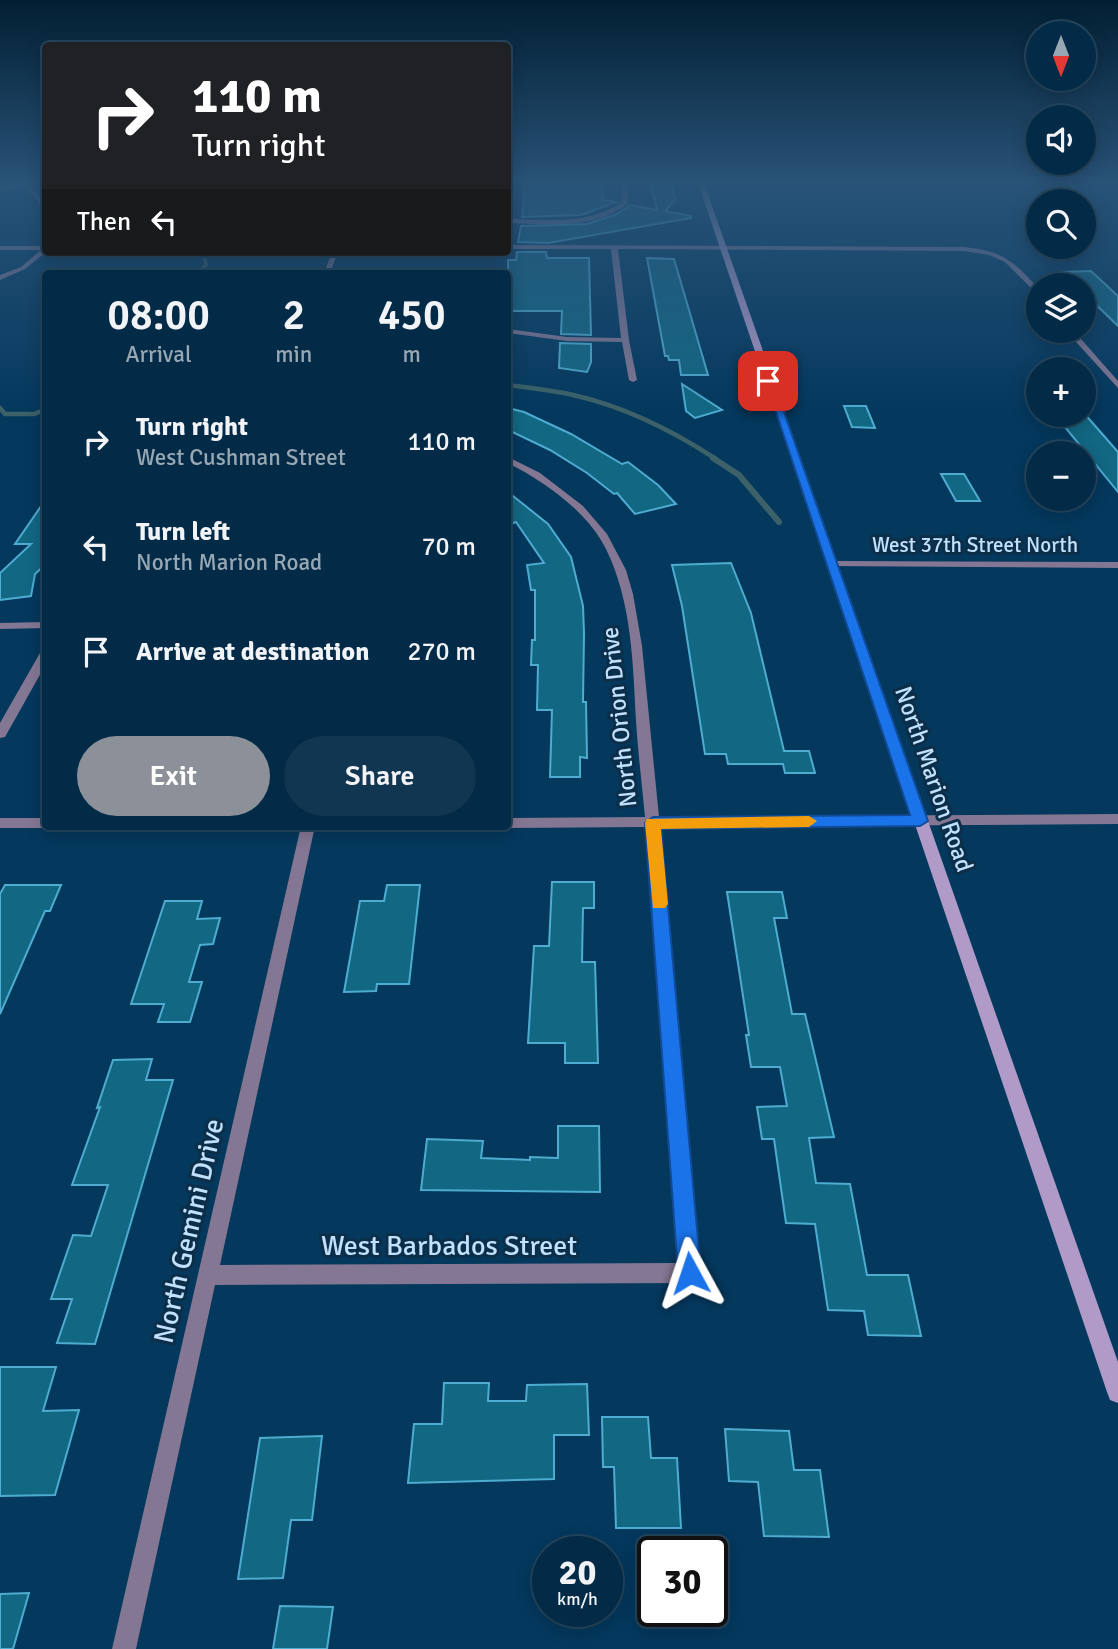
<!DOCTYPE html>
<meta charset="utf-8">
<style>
body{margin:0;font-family:Signika,sans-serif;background:#113651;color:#f1f3f6;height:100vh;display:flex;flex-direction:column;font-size:26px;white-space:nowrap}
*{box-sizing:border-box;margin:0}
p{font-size:23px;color:#97a7b3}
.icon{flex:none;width:38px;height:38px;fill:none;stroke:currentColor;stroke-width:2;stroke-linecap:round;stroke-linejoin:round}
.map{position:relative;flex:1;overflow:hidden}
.side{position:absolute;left:42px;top:270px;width:469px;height:560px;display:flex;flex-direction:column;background:#032a46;border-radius:7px;box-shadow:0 4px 18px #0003,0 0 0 2px #24465f}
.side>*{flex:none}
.guide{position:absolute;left:42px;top:42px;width:469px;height:214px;border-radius:7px;box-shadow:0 4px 18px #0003,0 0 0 2px #24465f;background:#202124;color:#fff;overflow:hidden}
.needle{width:46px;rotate:180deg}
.controls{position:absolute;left:1026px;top:21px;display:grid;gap:14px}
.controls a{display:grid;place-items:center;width:70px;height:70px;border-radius:50%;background:#032a46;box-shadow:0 4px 18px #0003,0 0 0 2px #24465f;font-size:35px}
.speed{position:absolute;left:532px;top:1536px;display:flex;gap:14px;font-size:35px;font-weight:700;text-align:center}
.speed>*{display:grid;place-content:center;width:91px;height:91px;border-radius:50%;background:#032a46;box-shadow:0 4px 18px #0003,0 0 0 2px #24465f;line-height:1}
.speed small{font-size:18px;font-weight:400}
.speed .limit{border:4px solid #111;border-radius:10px;background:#fff;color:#111}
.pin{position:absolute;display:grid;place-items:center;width:60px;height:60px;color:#fff;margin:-30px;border-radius:14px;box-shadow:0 4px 10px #0006}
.me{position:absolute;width:77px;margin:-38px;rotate:355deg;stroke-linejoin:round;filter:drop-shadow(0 0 5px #0008)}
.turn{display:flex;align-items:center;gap:24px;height:147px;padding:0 35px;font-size:32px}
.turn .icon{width:91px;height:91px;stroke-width:2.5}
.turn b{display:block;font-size:49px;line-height:60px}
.then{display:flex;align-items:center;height:66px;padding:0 35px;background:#0003;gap:14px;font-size:26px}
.eta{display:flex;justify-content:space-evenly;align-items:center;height:119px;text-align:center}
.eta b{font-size:42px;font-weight:600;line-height:49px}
.primary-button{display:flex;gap:14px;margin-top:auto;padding:14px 35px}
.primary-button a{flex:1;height:80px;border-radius:42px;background:#8c9099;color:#fff;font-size:28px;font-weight:600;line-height:80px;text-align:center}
.primary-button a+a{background:#113651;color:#f1f3f6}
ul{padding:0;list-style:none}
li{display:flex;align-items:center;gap:21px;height:105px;padding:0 35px}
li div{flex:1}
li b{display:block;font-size:26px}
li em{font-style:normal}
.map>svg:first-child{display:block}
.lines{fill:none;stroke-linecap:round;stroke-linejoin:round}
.stream-far2{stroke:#3c6168;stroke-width:3.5}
.stream-far1{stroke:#3c6168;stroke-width:4.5}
.stream{stroke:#3c6168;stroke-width:6}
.building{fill:#126783;stroke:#4eacd0;stroke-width:2}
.minor{fill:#847794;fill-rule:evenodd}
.secondary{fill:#b09ac8;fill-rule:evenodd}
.route{fill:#1a73e8;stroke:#114b97;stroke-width:2}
.slow{fill:#f59e0b}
.labels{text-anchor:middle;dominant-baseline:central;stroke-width:6;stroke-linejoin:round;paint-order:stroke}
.far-street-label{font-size:21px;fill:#c2e1fe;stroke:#0d2e48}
.street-label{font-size:24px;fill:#c2e1fe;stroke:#0d2e48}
.near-street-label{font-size:28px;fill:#c2e1fe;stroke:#0d2e48}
</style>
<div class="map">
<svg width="1118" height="1649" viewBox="0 0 1118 1649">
<rect width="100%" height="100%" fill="#04385d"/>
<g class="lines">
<path class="stream-far2" d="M198,273L206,265L204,256L207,252"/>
<g class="stream-far1">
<path d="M508,385C529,388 551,390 573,395C623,406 673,431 716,459"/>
<path d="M0,408L5,414H34L46,409"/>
</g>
<path class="stream" d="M713,458L739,475L779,522"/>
</g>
<g class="building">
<path d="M526,183L602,184L603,200L616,202L581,215L522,217Z"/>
<path d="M651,183H671L675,200L665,211L691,216V218L548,243L518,242L521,226L587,224L617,214L630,205L657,210Z"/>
<path d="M517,252H546L547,258H589L591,335L561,334L562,311H508V260H516Z"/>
<path d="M647,258L674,259L708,375H681L679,360H669L668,356H665Z"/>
<path d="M1091,271L1118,296V326L1083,292V285H1077L1063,272Z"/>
<path d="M560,343L591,344V362L587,372L559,368Z"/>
<path d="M682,384L722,410L695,418L686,411Z"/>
<path d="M844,406H866L875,428L852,427Z"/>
<path d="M508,408L524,412L571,434L622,464L628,462L658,485L676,504L635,514L617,493L614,494L587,473L550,450L508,430Z"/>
<path d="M1083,412L1118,452V492L1060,421H1067L1062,415H1083Z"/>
<path d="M941,474H964L980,501H956Z"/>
<path d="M508,492L548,524L571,557L583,606L584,633L583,702H586L587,758L580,757V777H550L552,710H537L538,665H531L532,640H535V590H531L527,565L544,563L516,522L508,525Z"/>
<path d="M46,499V564L35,574L31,596L0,600V573L31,544H15Z"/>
<path d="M731,563L751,613L784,751H809L815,773H785L783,764H728L726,754H705L682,606L672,565Z"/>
<path d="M552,882H594V908H583L582,962H595L598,1063H565V1043H528L534,946H549Z"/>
<path d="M5,885H61L50,911H45L0,1014V894Z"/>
<path d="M387,885H420L409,984H377L376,991L344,992L360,901H384Z"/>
<path d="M727,892H782L787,918H774L792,1014H805L834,1137L809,1138L816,1183L850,1184L867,1275H908L921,1336L868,1335L864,1311L828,1310L815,1224L786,1223L774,1139H762L757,1107L787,1106L780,1067H751L746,1035H749Z"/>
<path d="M165,901H202L197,919L220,918L213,944L200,945L189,982H202L190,1022H158L164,1004H131Z"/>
<path d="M152,1059L146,1080H173L95,1344L57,1343L72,1299H51L73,1235L91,1236L108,1185H72L100,1107L97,1108L113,1060Z"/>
<path d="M558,1126H599L600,1192L421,1190L427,1139L483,1141L481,1158L530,1160V1157L558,1158Z"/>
<path d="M0,1367H56L43,1411L79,1410L55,1495L0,1496Z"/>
<path d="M444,1383H489L488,1401H526L527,1385L587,1384L589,1435H554V1479L408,1483L414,1424H442Z"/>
<path d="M602,1417H648L651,1458H677L681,1528H616L614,1467H603Z"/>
<path d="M725,1429L789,1431L794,1470H820L829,1537L764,1536L758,1482L729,1481Z"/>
<path d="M322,1436L312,1520H291L283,1578L238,1579L260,1438Z"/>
<path d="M29,1593L13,1649H0V1594Z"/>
<path d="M280,1606L333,1607L327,1649H273Z"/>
</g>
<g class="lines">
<g class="minor">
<path d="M28,183L46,205V211L25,187L0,190V186Z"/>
<path d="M621,183H627L628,203C597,230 546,224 508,223V219C546,220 589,225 622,202Z"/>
<path d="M508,245L964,247C1002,251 1013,260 1038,288V295L1005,262L989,255L964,251L618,249L629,340L637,380L633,382L629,380L622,342L567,341L508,333V329L567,337L621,338L611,249H508Z"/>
<path d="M0,246H46V252L25,269L0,280V275L21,267L41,250H0Z"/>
<path d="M332,252H338L330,273H324Z"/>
<path d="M1066,331H1074L1118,381V388Z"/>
<path d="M508,457L540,473L583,506L607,534L626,570L633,594L642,646L659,817L1118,814V824L660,827L700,1273L697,1280L690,1283L215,1285L136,1649H112L301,826H315L220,1265L679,1263L646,827L508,828L503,826H508V818L645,817C642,785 638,753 636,721C633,664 632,602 606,549C587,511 545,482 508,463Z"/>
<path d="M831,561L1118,562V568L827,566V562Z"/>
<path d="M46,622V628L0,629V623Z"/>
<path d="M46,649V664L5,737L0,738V723L40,653Z"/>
<path d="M0,818H46V826H51L46,828H0Z"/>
</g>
<path class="secondary" d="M698,183H704L1118,1362V1403L1110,1400L1107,1392Z"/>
</g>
<linearGradient id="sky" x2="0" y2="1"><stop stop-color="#021f33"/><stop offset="0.44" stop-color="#295378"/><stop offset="1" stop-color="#295378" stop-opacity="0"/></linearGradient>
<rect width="1118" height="414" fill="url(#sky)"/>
<path class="route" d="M765,379L773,381L928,821L920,826L661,829L701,1273L698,1281L690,1285L682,1281L678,1273L645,823L653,817L910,815Z"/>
<path class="slow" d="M809,816L817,821L809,827L661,829L668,904L665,908H653L645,823L647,819Z"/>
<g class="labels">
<g class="far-street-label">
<text x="975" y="545">West 37th Street North</text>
</g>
<g class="street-label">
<text transform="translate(619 717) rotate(-96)">North Orion Drive</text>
<text transform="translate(934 779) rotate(71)">North Marion Road</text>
</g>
<g class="near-street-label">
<text transform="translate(189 1231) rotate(-77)">North Gemini Drive</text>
<text x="449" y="1246">West Barbados Street</text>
</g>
</g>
</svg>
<div class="controls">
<a><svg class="needle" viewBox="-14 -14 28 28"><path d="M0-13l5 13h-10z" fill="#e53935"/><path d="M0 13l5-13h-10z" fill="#97a7b3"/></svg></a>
<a><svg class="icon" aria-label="sound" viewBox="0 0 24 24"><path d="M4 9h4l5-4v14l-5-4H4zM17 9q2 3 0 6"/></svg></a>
<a><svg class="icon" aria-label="search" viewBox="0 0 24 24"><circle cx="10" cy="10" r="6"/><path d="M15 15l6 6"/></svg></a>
<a><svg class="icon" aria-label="layers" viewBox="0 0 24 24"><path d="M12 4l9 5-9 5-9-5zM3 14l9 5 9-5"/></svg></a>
<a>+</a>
<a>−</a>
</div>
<div class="speed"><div>20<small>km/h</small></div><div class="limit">30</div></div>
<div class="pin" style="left:768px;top:381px;background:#d93025"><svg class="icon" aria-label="arrive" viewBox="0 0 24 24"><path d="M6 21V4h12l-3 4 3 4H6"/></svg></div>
<svg class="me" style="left:690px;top:1273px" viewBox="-20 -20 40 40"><path d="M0-17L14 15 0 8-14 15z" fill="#1a73e8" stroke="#fff" stroke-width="4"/></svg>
<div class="guide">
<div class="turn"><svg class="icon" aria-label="right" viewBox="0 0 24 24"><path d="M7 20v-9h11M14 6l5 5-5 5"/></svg><div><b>110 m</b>Turn right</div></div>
<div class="then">Then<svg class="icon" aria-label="left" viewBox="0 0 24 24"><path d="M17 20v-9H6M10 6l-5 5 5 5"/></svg></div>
</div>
<section class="side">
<div class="eta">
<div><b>08:00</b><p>Arrival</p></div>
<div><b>2</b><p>min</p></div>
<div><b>450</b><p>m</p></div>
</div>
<ul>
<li><svg class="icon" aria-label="right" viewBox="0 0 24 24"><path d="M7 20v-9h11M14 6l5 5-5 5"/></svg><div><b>Turn right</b><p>West Cushman Street</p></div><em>110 m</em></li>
<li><svg class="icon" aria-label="left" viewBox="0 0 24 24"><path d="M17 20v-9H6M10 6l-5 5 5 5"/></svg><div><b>Turn left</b><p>North Marion Road</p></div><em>70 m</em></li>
<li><svg class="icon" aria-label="arrive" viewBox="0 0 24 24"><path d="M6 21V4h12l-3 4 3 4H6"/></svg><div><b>Arrive at destination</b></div><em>270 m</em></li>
</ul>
<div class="primary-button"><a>Exit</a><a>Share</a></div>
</section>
</div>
